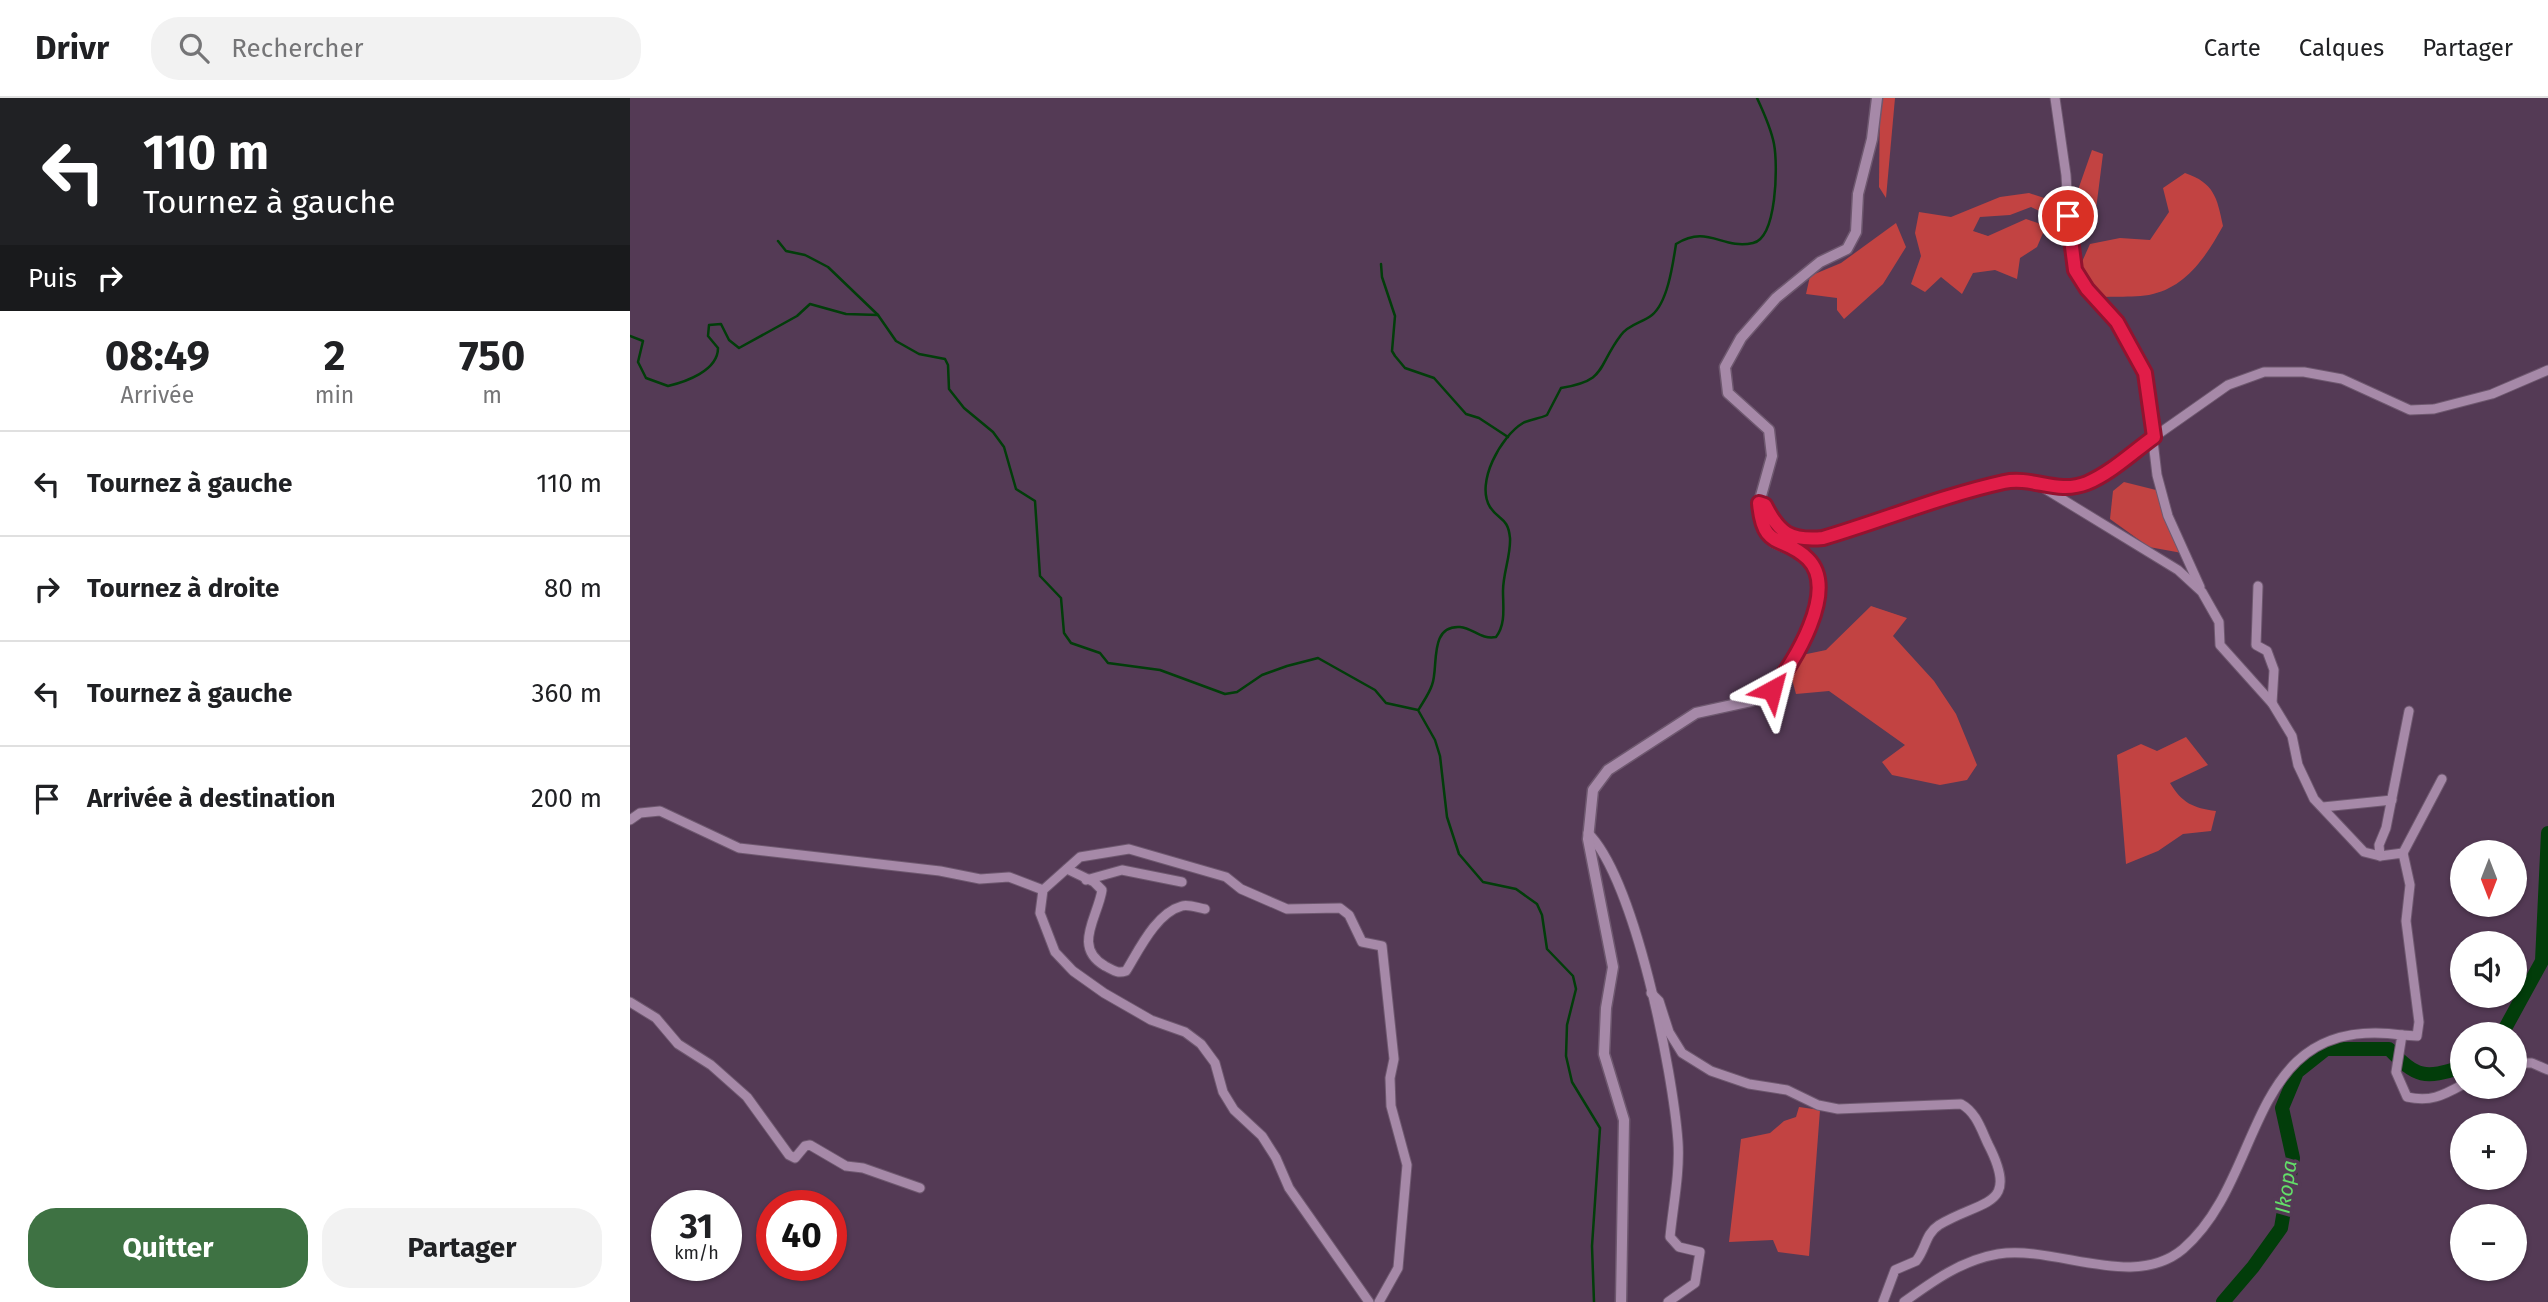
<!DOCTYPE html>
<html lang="fr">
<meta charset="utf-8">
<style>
body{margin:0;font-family:"Fira Sans",sans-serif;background:#f2f2f2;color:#202124;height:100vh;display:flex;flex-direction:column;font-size:26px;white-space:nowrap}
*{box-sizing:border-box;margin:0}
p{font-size:23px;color:#757577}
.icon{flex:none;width:38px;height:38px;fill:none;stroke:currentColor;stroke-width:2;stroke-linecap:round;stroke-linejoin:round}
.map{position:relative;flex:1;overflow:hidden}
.panel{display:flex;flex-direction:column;background:#fff;width:630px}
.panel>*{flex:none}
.guide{background:#202124;color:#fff;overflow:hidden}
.needle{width:46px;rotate:180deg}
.buttons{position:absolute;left:1820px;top:742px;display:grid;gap:14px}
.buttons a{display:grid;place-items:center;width:77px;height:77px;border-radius:50%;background:#fff;box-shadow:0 2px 5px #0004;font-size:35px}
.speed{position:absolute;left:21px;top:1092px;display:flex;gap:14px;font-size:35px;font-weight:700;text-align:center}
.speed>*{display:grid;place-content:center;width:91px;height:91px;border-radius:50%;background:#fff;box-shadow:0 2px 5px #0004;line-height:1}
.speed small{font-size:18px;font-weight:400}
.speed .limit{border:10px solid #d22;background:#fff;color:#111}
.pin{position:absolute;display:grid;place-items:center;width:60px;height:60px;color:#fff;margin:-30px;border:4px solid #fff;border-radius:50%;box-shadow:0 2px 7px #0007}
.me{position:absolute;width:77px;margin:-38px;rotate:38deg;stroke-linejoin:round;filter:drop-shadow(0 0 5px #0008)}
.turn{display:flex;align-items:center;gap:24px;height:147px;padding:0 28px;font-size:32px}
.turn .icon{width:91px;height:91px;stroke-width:2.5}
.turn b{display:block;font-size:49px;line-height:60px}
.then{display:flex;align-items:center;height:66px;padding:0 28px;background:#0003;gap:14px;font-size:26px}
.eta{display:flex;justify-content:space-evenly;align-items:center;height:119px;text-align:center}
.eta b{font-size:42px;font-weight:700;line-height:49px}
.primary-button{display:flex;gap:14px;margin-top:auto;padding:14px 28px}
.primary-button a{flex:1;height:80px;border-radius:28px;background:#3e7243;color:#fff;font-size:28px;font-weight:700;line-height:80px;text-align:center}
.primary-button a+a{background:#f2f2f2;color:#202124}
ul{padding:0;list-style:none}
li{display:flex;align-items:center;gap:21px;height:105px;padding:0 28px;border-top:2px solid #e0e0e0}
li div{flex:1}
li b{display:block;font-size:26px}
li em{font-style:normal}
header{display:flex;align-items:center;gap:42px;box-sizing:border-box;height:98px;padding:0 35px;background:#fff;border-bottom:2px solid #e0e0e0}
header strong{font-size:33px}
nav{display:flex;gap:38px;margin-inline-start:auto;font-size:24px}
.search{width:490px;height:63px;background:#f2f2f2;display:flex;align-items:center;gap:18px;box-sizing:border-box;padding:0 24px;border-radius:28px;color:#757577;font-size:26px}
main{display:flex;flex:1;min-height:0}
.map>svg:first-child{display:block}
.forest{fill:#c24342}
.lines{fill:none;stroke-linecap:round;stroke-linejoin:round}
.stream{stroke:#023d0a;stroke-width:2.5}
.river{stroke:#023d0a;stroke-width:14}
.minor-casing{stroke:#6e586f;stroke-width:11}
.tertiary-casing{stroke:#6e586f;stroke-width:13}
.minor{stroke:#a689a8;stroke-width:9}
.tertiary{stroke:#a689a8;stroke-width:10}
.route-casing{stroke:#92132f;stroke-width:18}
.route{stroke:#e11d48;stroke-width:12}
.labels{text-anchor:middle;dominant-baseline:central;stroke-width:7;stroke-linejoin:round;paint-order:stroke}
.water-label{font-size:21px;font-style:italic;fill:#63de69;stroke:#543a55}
</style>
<header>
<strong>Drivr</strong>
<div class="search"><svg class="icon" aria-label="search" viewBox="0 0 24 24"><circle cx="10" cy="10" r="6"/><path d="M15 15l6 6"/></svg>Rechercher</div>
<nav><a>Carte</a><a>Calques</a><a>Partager</a></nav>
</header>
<main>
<section class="panel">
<div class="guide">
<div class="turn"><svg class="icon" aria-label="left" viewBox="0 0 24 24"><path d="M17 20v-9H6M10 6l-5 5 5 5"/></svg><div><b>110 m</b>Tournez à gauche</div></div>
<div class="then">Puis<svg class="icon" aria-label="right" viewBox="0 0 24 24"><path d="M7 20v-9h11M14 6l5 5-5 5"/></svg></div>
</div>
<div class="eta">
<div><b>08:49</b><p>Arrivée</p></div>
<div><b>2</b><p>min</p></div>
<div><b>750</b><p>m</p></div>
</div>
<ul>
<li><svg class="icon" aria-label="left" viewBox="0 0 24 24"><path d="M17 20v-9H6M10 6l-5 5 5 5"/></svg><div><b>Tournez à gauche</b></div><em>110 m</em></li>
<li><svg class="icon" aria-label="right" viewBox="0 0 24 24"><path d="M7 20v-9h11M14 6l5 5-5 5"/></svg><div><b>Tournez à droite</b></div><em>80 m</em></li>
<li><svg class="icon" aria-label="left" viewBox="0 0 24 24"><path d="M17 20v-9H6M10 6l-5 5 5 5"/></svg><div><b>Tournez à gauche</b></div><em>360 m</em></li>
<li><svg class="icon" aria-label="arrive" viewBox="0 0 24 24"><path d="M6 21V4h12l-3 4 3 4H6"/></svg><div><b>Arrivée à destination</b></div><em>200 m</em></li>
</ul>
<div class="primary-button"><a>Quitter</a><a>Partager</a></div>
</section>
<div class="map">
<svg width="1918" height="1204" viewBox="0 0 1918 1204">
<rect width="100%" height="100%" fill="#543a55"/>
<g class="forest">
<path d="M1250,0H1265L1256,100L1249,89Z"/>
<path d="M1462,52L1473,56L1464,127H1439L1401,109L1380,117L1350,119L1343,133L1358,138L1396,121L1416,128L1407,149L1390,160L1387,181L1365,172L1343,175L1332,196L1311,179L1295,194L1281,186L1291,158L1285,135L1289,114L1321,119L1370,99L1399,95L1442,109Z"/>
<path d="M1555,75C1584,85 1587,99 1593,128C1577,157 1557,188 1523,196C1507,200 1488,198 1472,199L1451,166L1460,146L1490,140L1520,142L1539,114L1533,90Z"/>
<path d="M1266,125L1276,149L1253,186L1214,221L1207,212V200L1176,196L1180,178L1211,165Z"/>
<path d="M1494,384L1530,393L1552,455L1519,449L1480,421L1483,393Z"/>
<path d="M1241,508L1277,520L1263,538L1304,583L1326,616L1347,667L1337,682L1310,687L1262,677L1252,664L1275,647L1199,593L1166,596L1161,578L1172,557L1196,552Z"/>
<path d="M1556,639L1578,667L1540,685C1552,705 1563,710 1586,713L1581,733L1553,736L1528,753L1496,766L1487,657L1511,646L1527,653Z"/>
<path d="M1169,1009L1190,1012L1179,1158L1148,1154L1143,1142L1099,1144L1111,1041L1140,1035L1154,1023L1166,1019Z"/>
</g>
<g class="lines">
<g class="stream">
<path d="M148,143L156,153L175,157L198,169L248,217L266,243L289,256L315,261L318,267L319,291L334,310L363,334L374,349L386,391L405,403L410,478L431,500L434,535L441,545L470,555L478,565L530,572L595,596L607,594L632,577L657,568L688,560L745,592L756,605L788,612L805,642L810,658L817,719L829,756L853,784L886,791L907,806L912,817L917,851L943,878L946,891L937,927L936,958L942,984L970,1030L962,1148L964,1204"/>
<path d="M751,166L752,179L765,218L762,253L765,258L775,270L804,280L836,316L849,320L878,339"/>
<path d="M0,238L13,243L8,264L16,280L38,288C55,284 88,273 88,250L78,238L79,227L91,226L99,242L109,250L167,218L180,206L216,216L248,217"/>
<path d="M789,611C793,604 799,596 802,587C809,570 798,527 830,529C843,530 851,542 866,539C876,526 873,509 873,493C873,475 881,457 880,440C878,419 869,423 860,409C845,385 871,338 893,325C900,321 909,321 917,317L931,290C978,282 966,270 991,237C999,226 1012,225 1022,217C1038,204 1043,165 1046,146C1078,126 1092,152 1123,145C1147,140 1148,67 1144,46C1141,30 1134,15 1127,0"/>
</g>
<g class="river">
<path d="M1872,936L1912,863L1918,735"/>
<path d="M1593,1204L1623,1169L1651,1130L1663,1060L1652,1010L1667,974L1696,951H1759C1787,980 1794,981 1832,969"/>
</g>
<g class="minor-casing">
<g id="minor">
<path d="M1425,0L1436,77L1441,160L1457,191L1487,224L1515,275L1527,377L1538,418L1570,489"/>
<path d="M1415,389L1443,390L1460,384L1598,287L1634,274H1674L1712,281L1780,312L1804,311L1862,296L1918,272"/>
<path d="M1129,405L1135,407C1143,423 1148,435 1167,439C1203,448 1260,416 1294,404C1328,394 1364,385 1399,381L1548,472L1572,494L1589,524L1590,547L1642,605L1662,638L1668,667L1684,701L1734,754L1750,758L1773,755L1780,787L1776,823L1789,924L1787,938L1772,937"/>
<path d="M1628,488L1626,547L1637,553L1644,572L1642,605"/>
<path d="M1693,709L1762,702"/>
<path d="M0,722L10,715L30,713L109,750L310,773L350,781L379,779L413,792"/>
<path d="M958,735C1005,782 1043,974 1048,1044C1050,1075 1043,1108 1040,1139L1049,1149L1070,1154L1065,1185L1038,1204"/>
<path d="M1773,755L1812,681"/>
<path d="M1750,758L1749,747L1756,730L1779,613"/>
<path d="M437,771L464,784L472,792C468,819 442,849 475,868C483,872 487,876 496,873C509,852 526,815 552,808C559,806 568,810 575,811"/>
<path d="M456,782L492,772L552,784"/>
<path d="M1021,895L1029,903L1039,934L1052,955L1081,973L1119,986L1157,992L1188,1007L1208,1011L1331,1006C1346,1014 1351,1031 1358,1046C1391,1110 1352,1101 1309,1127C1295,1136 1296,1151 1286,1163L1265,1172L1253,1204"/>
<path d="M0,904L26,920L48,946L81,967L117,999L159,1057L165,1060L175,1048L180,1047L216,1068L233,1070L290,1090"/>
<path d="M1885,965H1902L1918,972"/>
<path d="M739,1204L659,1090L646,1060L632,1038L604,1012L593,994L585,965L571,946L555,934L521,922L474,895L443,873L425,854L410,815L413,792L450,759L499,751L596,779L611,791L657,811L710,810L719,817L732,844L752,848L764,961L760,980L761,1008L777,1067L768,1170L749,1204"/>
<path d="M1274,1204C1303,1183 1332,1162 1368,1156C1427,1147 1503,1193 1553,1151C1638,1078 1614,915 1772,937L1766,974L1777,999C1800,1004 1812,998 1832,987"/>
</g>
</g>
<g class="tertiary-casing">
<path id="tertiary" d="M991,1204L994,1022L974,956L976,910L983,869L958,741L963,692L978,672L1066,615L1121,603L1142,592L1161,568L1178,535L1187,496L1186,471L1176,458L1144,444L1131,424L1129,405L1142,358L1139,332L1098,295L1095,269L1111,240L1146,200L1190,164L1217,151L1226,134L1228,96L1242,41L1247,0"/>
</g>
<use href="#minor" class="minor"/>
<use href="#tertiary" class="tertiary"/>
</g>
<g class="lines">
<g class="route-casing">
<path id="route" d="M1142,592C1164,565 1209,492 1178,461C1153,436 1133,454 1129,405L1135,407C1149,435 1160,443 1193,440C1254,422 1311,398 1374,384C1403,378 1427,397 1457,385C1481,375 1503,354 1524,339L1515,275L1487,224L1457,191L1445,172L1438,118"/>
</g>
<use href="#route" class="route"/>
</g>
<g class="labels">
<g class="water-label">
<text transform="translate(1656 1089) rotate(-82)">Ikopa</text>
</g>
</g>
</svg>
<div class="buttons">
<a><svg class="needle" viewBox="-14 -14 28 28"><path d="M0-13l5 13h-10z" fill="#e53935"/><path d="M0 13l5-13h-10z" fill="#757577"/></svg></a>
<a><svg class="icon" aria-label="sound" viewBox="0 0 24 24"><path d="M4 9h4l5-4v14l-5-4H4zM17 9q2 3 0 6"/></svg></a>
<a><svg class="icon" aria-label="search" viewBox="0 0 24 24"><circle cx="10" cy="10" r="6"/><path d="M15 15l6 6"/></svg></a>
<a>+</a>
<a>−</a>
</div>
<div class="speed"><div>31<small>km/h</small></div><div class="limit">40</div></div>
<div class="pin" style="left:1438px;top:118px;background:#d93025"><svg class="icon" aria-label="arrive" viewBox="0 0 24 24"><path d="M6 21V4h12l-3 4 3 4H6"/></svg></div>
<svg class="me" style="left:1142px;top:592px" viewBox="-20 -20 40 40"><path d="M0-17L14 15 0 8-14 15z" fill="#e11d48" stroke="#fff" stroke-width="4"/></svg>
</div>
</main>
